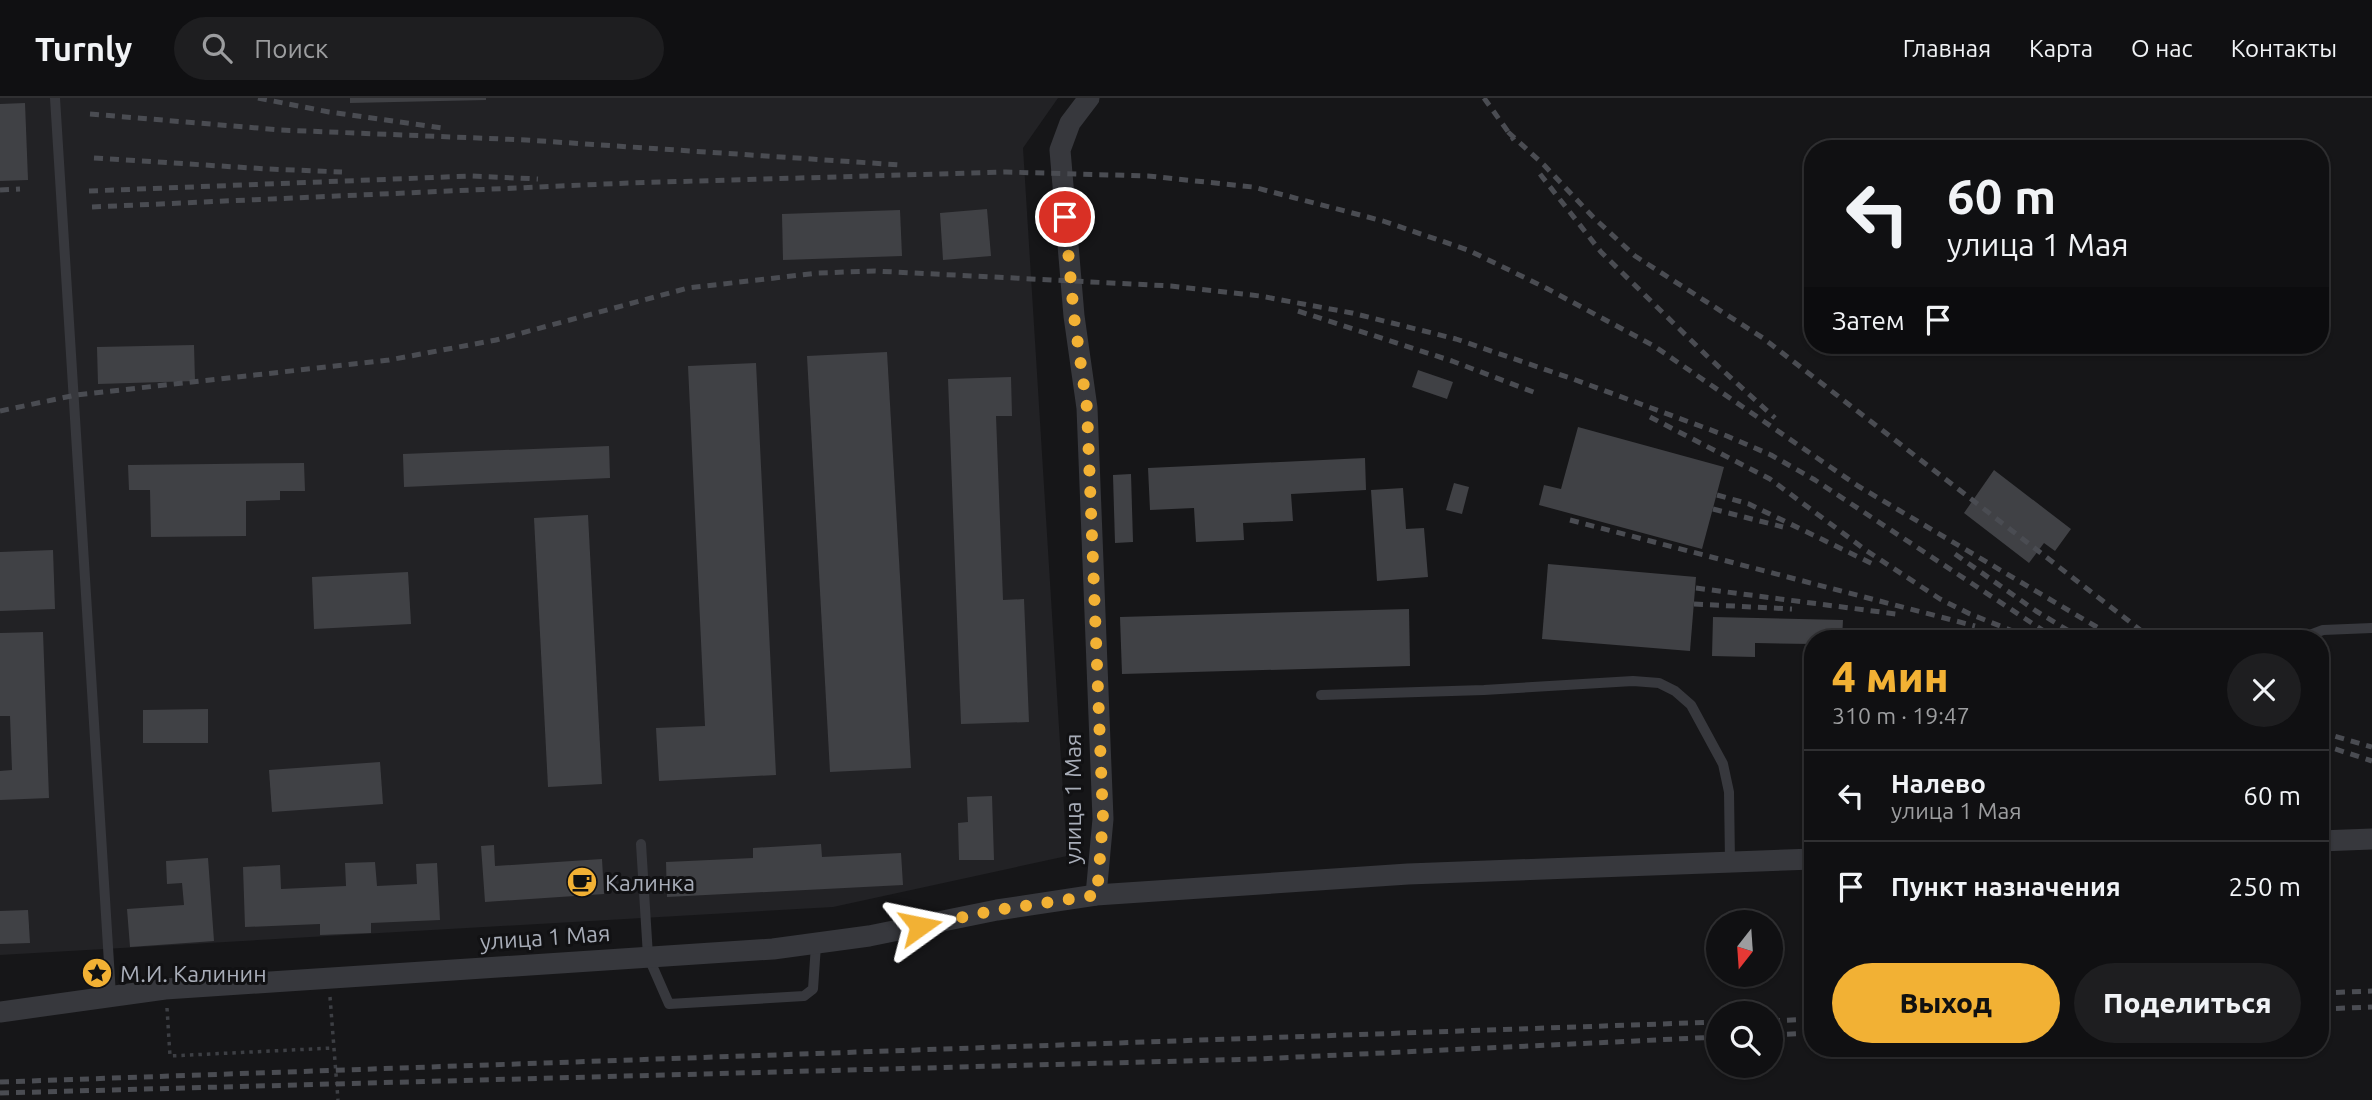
<!DOCTYPE html>
<html lang="ru">
<meta charset="utf-8">
<style>
body{margin:0;font-family:Ubuntu,sans-serif;background:#1e1e20;color:#f1f3f6;height:100vh;display:flex;flex-direction:column;font-size:26px;white-space:nowrap}
*{box-sizing:border-box;margin:0}
p{font-size:23px;color:#9c9d9f}
.icon{flex:none;width:38px;height:38px;fill:none;stroke:currentColor;stroke-width:2;stroke-linecap:round;stroke-linejoin:round}
.map{position:relative;flex:1;overflow:hidden}
.drawer{position:absolute;left:1804px;top:532px;width:525px;height:427px;display:flex;flex-direction:column;background:#101012;border-radius:28px;box-shadow:0 2px 5px #0004,0 0 0 2px #303032}
.drawer>*{flex:none}
.hud{position:absolute;left:1804px;top:42px;width:525px;height:214px;border-radius:28px;box-shadow:0 2px 5px #0004,0 0 0 2px #303032;background:#101012;color:#f1f3f6;overflow:hidden}
.needle{width:46px;rotate:197deg}
.tools{position:absolute;left:1706px;top:812px;display:grid;gap:14px}
.tools a{display:grid;place-items:center;width:77px;height:77px;border-radius:50%;background:#101012;box-shadow:0 2px 5px #0004,0 0 0 2px #303032;font-size:35px}
.pin{position:absolute;display:grid;place-items:center;width:60px;height:60px;color:#fff;margin:-30px;border:4px solid #fff;border-radius:50%;box-shadow:0 2px 7px #0007}
.me{position:absolute;width:77px;margin:-38px;rotate:78deg;stroke-linejoin:round;filter:drop-shadow(0 0 5px #0008)}
.turn{display:flex;align-items:center;gap:24px;height:147px;padding:0 28px;font-size:32px}
.turn .icon{width:91px;height:91px;stroke-width:2.5}
.turn b{display:block;font-size:49px;line-height:60px}
.then{display:flex;align-items:center;height:66px;padding:0 28px;background:#0003;gap:14px;font-size:26px}
.round{display:grid;place-items:center;flex:none;width:74px;height:74px;border-radius:37px;background:#1e1e20}
.summary{display:flex;align-items:center;justify-content:space-between;height:119px;padding:0 28px}
h1{font-size:42px;font-weight:800;line-height:52px;color:#f2b134}
.action{display:flex;gap:14px;margin-top:auto;padding:14px 28px}
.action a{flex:1;height:80px;border-radius:42px;background:#f2b134;color:#111;font-size:28px;font-weight:800;line-height:80px;text-align:center}
.action a+a{background:#1e1e20;color:#f1f3f6}
ul{padding:0;list-style:none}
li{display:flex;align-items:center;gap:21px;height:91px;padding:0 28px;border-top:2px solid #303032}
li div{flex:1}
li b{display:block;font-size:26px}
li em{font-style:normal}
header{display:flex;align-items:center;gap:42px;box-sizing:border-box;height:98px;padding:0 35px;background:#101012;border-bottom:2px solid #303032}
header strong{font-size:33px}
nav{display:flex;gap:38px;margin-inline-start:auto;font-size:24px}
.search{width:490px;height:63px;background:#1e1e20;display:flex;align-items:center;gap:18px;box-sizing:border-box;padding:0 24px;border-radius:38px;color:#9c9d9f;font-size:26px}
.map>svg:first-child{display:block}
.built{fill:#222225}
.building{fill:#404145}
.lines{fill:none;stroke-linecap:round;stroke-linejoin:round}
.path{stroke:#3d3f44;stroke-width:3.5;stroke-dasharray:3.5 5;stroke-linecap:butt}
.service{stroke:#37383d;stroke-width:10}
.minor{stroke:#37383d;stroke-width:21}
.rail{stroke:#4a4c52;stroke-width:5;stroke-dasharray:9 7;stroke-linecap:butt}
.route{stroke:#f2b134;stroke-width:12;stroke-dasharray:0 21.6}
.labels{text-anchor:middle;dominant-baseline:central;stroke-width:6;stroke-linejoin:round;paint-order:stroke}
.street-label{font-size:23px;fill:#a8adb8;stroke:#111113}
.poi-label{font-size:23px;fill:#a8adb8;stroke:#111113;text-anchor:start}
</style>
<header>
<strong>Turnly</strong>
<div class="search"><svg class="icon" aria-label="search" viewBox="0 0 24 24"><circle cx="10" cy="10" r="6"/><path d="M15 15l6 6"/></svg>Поиск</div>
<nav><a>Главная</a><a>Карта</a><a>О нас</a><a>Контакты</a></nav>
</header>
<div class="map">
<svg width="2372" height="1002" viewBox="0 0 2372 1002">
<rect width="100%" height="100%" fill="#161618"/>
<path class="built" d="M0,0H1058L1023,50L1067,758L833,809L0,857Z"/>
<g class="building">
<path d="M350,0H486V2L350,5Z"/>
<path d="M25,5L28,82L0,83V6Z"/>
<path d="M987,111L991,158L943,162L940,115Z"/>
<path d="M900,112L902,158L783,162L782,116Z"/>
<path d="M194,247L195,283L98,286L97,249Z"/>
<path d="M887,254L911,670L830,674L807,258Z"/>
<path d="M756,265L776,677L659,683L656,630L705,628L688,268Z"/>
<path d="M1418,272L1453,284L1447,301L1412,289Z"/>
<path d="M1011,279L1012,318H996L1003,502L1024,501L1029,624L961,626L948,281Z"/>
<path d="M1578,329L1724,369L1702,451L1539,407L1544,387L1561,391Z"/>
<path d="M609,348L610,380L404,389L403,356Z"/>
<path d="M1365,360L1366,392L1291,396L1293,423L1243,425L1244,442L1196,444L1194,410L1150,412L1148,370Z"/>
<path d="M304,365L305,393H280V402L246,403V438L151,439L150,392H129L128,367Z"/>
<path d="M1994,372L2071,431L2055,453L2044,445L2029,465L1964,415Z"/>
<path d="M1131,376L1133,444L1115,445L1113,377Z"/>
<path d="M1454,385L1469,389L1462,416L1446,412Z"/>
<path d="M1403,390L1406,431L1424,430L1428,479L1377,483L1371,392Z"/>
<path d="M588,417L602,686L548,689L534,420Z"/>
<path d="M53,452L55,511L0,513V454Z"/>
<path d="M1548,466L1696,479L1690,553L1542,541Z"/>
<path d="M408,474L411,526L314,531L312,479Z"/>
<path d="M1409,511L1410,568L1122,576L1120,519Z"/>
<path d="M1713,519L1843,522L1842,541H1813V546L1755,545V559L1712,558Z"/>
<path d="M43,534L49,700L0,702V673L12,672L10,618H0V535Z"/>
<path d="M208,611V645H143V612Z"/>
<path d="M380,664L383,706L272,714L269,672Z"/>
<path d="M992,698L994,762H959L958,725L968,724L967,699Z"/>
<path d="M821,746L822,759L901,755L903,787L667,799L666,764L753,760V750Z"/>
<path d="M494,747L495,768L602,761L604,796L485,804L481,748Z"/>
<path d="M208,760L214,843L130,849L127,811L184,807L182,785L167,786L166,763Z"/>
<path d="M375,764L377,788L417,786L416,766L437,765L440,822L371,825V835L320,837V826L245,829L243,769L280,767L281,791L346,788L345,765Z"/>
<path d="M28,812L30,845L0,846V813Z"/>
</g>
<g class="lines">
<g class="path">
<path d="M330,899L338,1002"/>
<path d="M167,910L170,958L333,950"/>
</g>
<g class="service">
<path d="M55,0L111,897"/>
<path d="M2299,541L2323,532L2372,530"/>
<path d="M1321,597L1484,592L1633,583L1659,585L1675,593L1691,607L1723,666L1729,694L1730,764"/>
<path d="M641,746L648,858L669,906L804,898L813,891L816,847"/>
</g>
<g class="minor">
<path d="M1089,0L1070,25L1060,52L1074,218L1087,310L1103,721L1096,797"/>
<path d="M2320,743L2372,741"/>
<path d="M0,914L165,891L773,851L869,838L997,812L1096,797L1408,776L1813,761"/>
</g>
<g class="rail">
<path d="M258,0L329,14L443,30"/>
<path d="M1484,0L1514,42"/>
<path d="M90,16L281,32L526,42L901,67"/>
<path d="M1508,34L1544,67L1594,120L1635,158L1763,240L2152,541"/>
<path d="M94,60L268,71L342,74"/>
<path d="M1540,76L1601,154L1707,258L1775,320"/>
<path d="M0,92L20,91"/>
<path d="M89,93L472,78L538,81"/>
<path d="M92,109L628,85L1006,74L1148,78L1253,89L1383,123L1468,152L1546,190L1654,248L1858,388L2117,541"/>
<path d="M1298,213L1452,263L1536,295"/>
<path d="M0,313L76,297L389,262L496,242L688,190L818,175L875,173L1171,188L1260,198L1352,215L1456,241L1573,281L1727,338L1771,357L1815,382L2056,541"/>
<path d="M1650,319L1770,381L1867,453L1940,501L1970,516L2033,541"/>
<path d="M1717,397L1749,406L1875,467"/>
<path d="M1713,411L1783,429"/>
<path d="M1570,422L1975,528"/>
<path d="M1955,456L2036,513L2082,541"/>
<path d="M1696,490L1896,516"/>
<path d="M1694,506L1792,511"/>
<path d="M2320,634L2372,649"/>
<path d="M2320,646L2372,663"/>
<path d="M2320,895L2372,893"/>
<path d="M2320,911L2372,909"/>
<path d="M1771,923L1813,921"/>
<path d="M1771,937L1813,935"/>
<path d="M0,984L1718,924"/>
<path d="M0,995L1256,961L1718,939"/>
</g>
</g>
<g class="lines">
<path class="route" d="M920,828L997,812L1097,797L1103,721L1087,310L1074,218L1065,119"/>
</g>
<defs>
<g id="cafe-disc" transform="scale(1.575)"><circle r="9.5" fill="#f2b134" stroke="#111113"/><path d="M-5.5-4.5H6V0H3Q3 3.5 0 3.5H-2.5Q-5.5 3.5-5.5 0ZM3-3.2v2h1.7v-2ZM-6 4.5H4V6H-6Z" fill="#111"/></g>
<g id="sight-disc" transform="scale(1.575)"><circle r="9.5" fill="#f2b134" stroke="#111113"/><path d="M0-6L1.8-2.2L6-1.7L2.9 1.2L3.7 5.4L0 3.3L-3.7 5.4L-2.9 1.2L-6-1.7L-1.8-2.2Z" fill="#111"/></g>
</defs>
<g fill-rule="evenodd">
<use href="#cafe-disc" x="582" y="784"/>
<use href="#sight-disc" x="97" y="875"/>
</g>
<g class="labels">
<g class="street-label">
<text transform="translate(1072 701) rotate(-90)">улица 1 Мая</text>
<text transform="translate(545 839) rotate(-4)">улица 1 Мая</text>
</g>
<g class="poi-label">
<text x="605" y="784">Калинка</text>
<text x="120" y="875">М.И. Калинин</text>
</g>
</g>
</svg>
<div class="tools">
<a><svg class="needle" viewBox="-14 -14 28 28"><path d="M0-13l5 13h-10z" fill="#e53935"/><path d="M0 13l5-13h-10z" fill="#9c9d9f"/></svg></a>
<a><svg class="icon" aria-label="search" viewBox="0 0 24 24"><circle cx="10" cy="10" r="6"/><path d="M15 15l6 6"/></svg></a>
</div>
<div class="pin" style="left:1065px;top:119px;background:#d93025"><svg class="icon" aria-label="arrive" viewBox="0 0 24 24"><path d="M6 21V4h12l-3 4 3 4H6"/></svg></div>
<svg class="me" style="left:920px;top:828px" viewBox="-20 -20 40 40"><path d="M0-17L14 15 0 8-14 15z" fill="#f2b134" stroke="#fff" stroke-width="4"/></svg>
<div class="hud">
<div class="turn"><svg class="icon" aria-label="left" viewBox="0 0 24 24"><path d="M17 20v-9H6M10 6l-5 5 5 5"/></svg><div><b>60 m</b>улица 1 Мая</div></div>
<div class="then">Затем<svg class="icon" aria-label="arrive" viewBox="0 0 24 24"><path d="M6 21V4h12l-3 4 3 4H6"/></svg></div>
</div>
<section class="drawer">
<div class="summary"><div><h1>4 мин</h1><p>310 m · 19:47</p></div><a class="round"><svg class="icon" aria-label="close" viewBox="0 0 24 24"><path d="M6 6l12 12M18 6L6 18"/></svg></a></div>
<ul>
<li><svg class="icon" aria-label="left" viewBox="0 0 24 24"><path d="M17 20v-9H6M10 6l-5 5 5 5"/></svg><div><b>Налево</b><p>улица 1 Мая</p></div><em>60 m</em></li>
<li><svg class="icon" aria-label="arrive" viewBox="0 0 24 24"><path d="M6 21V4h12l-3 4 3 4H6"/></svg><div><b>Пункт назначения</b></div><em>250 m</em></li>
</ul>
<div class="action"><a>Выход</a><a>Поделиться</a></div>
</section>
</div>
